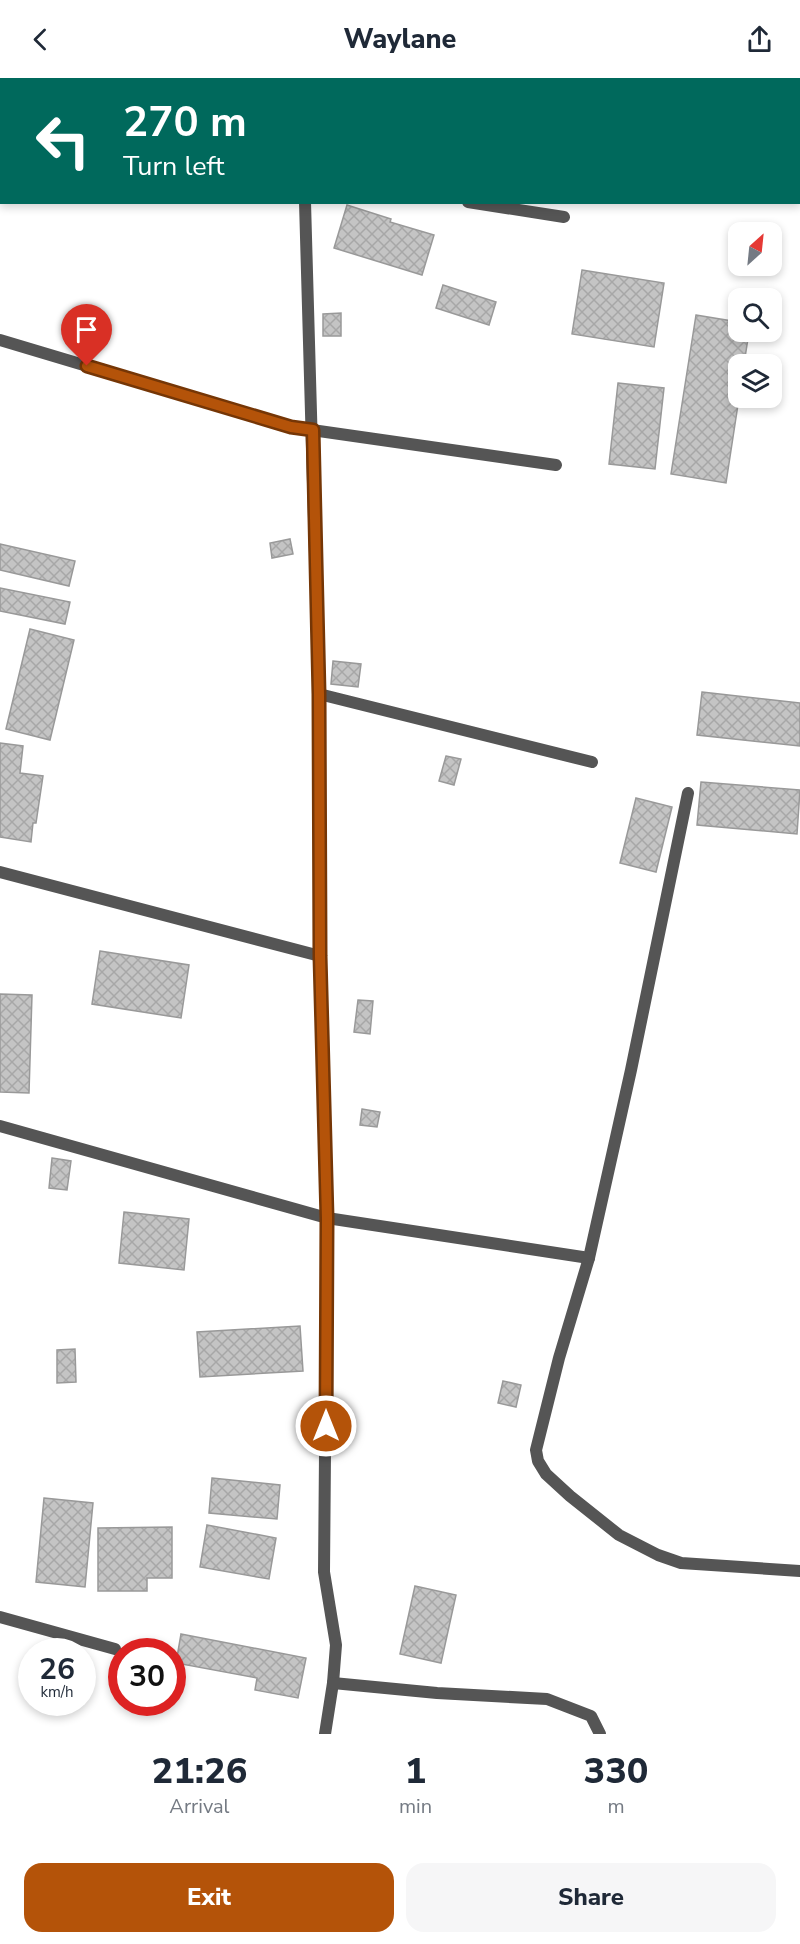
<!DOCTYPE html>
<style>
body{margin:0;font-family:"Nunito Sans",sans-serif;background:#f6f6f7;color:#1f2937;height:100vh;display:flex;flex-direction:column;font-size:22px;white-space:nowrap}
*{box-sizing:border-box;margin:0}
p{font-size:20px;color:#747a83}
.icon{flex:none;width:33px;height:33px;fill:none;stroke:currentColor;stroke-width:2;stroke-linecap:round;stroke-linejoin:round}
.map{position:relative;height:1656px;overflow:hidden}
.drawer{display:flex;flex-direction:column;background:#fff;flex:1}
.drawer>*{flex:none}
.hud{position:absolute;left:0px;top:0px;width:801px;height:126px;box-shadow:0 3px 9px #0003;background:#00695c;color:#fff;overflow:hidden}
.needle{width:39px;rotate:27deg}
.fabs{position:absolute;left:728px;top:144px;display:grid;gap:12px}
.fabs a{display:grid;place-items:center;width:54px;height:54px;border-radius:12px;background:#fff;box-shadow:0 3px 9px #0003;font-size:30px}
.speed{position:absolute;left:18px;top:1560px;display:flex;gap:12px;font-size:30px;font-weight:700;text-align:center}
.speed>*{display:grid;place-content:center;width:78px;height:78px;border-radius:50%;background:#fff;box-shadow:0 3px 9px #0003;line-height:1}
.speed small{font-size:15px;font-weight:400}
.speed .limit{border:9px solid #d22;background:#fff;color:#111}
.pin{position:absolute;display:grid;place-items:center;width:51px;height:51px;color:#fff;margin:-62px -26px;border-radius:50% 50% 50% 0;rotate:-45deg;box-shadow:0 0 6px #0007}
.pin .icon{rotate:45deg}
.me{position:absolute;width:66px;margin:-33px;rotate:0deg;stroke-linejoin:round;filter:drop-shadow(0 0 4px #0008)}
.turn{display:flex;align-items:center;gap:21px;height:126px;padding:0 24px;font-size:27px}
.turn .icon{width:78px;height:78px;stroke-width:2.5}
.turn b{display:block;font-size:42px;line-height:51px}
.eta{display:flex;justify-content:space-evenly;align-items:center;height:102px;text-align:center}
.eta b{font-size:36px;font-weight:800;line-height:42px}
.primary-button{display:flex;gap:12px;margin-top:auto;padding:12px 24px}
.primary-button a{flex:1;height:69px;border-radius:18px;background:#b45309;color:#fff;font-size:24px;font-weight:800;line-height:69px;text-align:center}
.primary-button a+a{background:#f6f6f7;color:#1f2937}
header{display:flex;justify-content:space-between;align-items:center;height:78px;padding:0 24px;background:#fff;font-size:27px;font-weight:800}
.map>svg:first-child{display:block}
.building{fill:url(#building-cross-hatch);stroke:#999;stroke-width:1.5}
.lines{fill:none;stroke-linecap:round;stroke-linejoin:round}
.minor{stroke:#555;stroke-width:12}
.route-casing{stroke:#753606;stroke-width:15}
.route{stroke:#b45309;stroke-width:10}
</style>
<header><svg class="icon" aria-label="back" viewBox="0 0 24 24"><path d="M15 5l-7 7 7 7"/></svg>Waylane<svg class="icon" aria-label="share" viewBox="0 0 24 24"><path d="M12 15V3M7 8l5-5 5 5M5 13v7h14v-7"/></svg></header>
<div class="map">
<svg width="800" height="1656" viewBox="0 0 800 1656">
<defs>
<pattern id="building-cross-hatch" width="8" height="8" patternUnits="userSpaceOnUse" patternTransform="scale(1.5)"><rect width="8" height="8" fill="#c4c4c4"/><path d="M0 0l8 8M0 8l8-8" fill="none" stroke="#a7a7a7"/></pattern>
</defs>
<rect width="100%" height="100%" fill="#fff"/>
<g class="building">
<path d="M185,0H241L245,2H184Z"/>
<path d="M340,0H385L340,2Z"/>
<path d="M0,41H2V66L0,65Z"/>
<path d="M347,127L391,141L390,144L434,157L422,197L334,170Z"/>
<path d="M582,192L664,205L654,269L572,256Z"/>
<path d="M443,207L496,224L489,247L436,230Z"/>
<path d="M341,235V258H323V236Z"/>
<path d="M696,237L738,244V254H749L744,286H738L739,320L726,405L671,396Z"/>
<path d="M618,305L664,310L655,391L609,386Z"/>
<path d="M290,461L293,476L272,480L270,465Z"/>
<path d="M0,466L75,483L69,508L0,492Z"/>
<path d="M0,510L70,524L65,546L0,533Z"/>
<path d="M30,551L74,562L50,662L6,651Z"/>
<path d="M333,583L361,586L358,609L331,606Z"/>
<path d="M702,614L800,625V668L697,657Z"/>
<path d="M0,665L23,668L20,695L43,698L36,745H33L31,764L0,759Z"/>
<path d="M446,678L461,681L454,707L439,703Z"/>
<path d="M701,704L800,712L797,756L697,747Z"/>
<path d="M636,720L672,729L656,794L620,785Z"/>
<path d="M100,873L189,887L181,940L92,926Z"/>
<path d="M0,916L32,917L29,1015L0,1014Z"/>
<path d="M358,922L373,923L370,956L354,954Z"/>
<path d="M362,1031L380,1034L377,1049L360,1047Z"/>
<path d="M52,1080L71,1083L67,1112L49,1110Z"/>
<path d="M124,1134L189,1141L184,1192L119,1185Z"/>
<path d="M300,1248L303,1293L200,1299L197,1254Z"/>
<path d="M75,1271L76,1304L57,1305V1272Z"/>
<path d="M503,1303L521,1307L516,1329L498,1325Z"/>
<path d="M212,1400L280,1407L277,1441L209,1435Z"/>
<path d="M44,1420L93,1425L85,1509L36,1504Z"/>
<path d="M207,1447L276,1460L269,1501L200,1489Z"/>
<path d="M172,1449V1500H147V1513H98V1450Z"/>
<path d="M415,1508L456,1517L441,1585L400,1576Z"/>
<path d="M181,1556L306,1580L298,1620L255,1612L257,1600L176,1585Z"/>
</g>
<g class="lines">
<g class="minor">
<path d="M304,0V2"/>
<path d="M305,124L319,616L320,878L327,1140L324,1494L336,1567L333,1605L325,1656"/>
<path d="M468,124L564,139"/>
<path d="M0,262L291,349L556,387"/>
<path d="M319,616L592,684"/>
<path d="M688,715L631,992L589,1180L559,1280L536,1372L538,1383L546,1396L570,1418L619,1457L658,1477L681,1485L800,1493"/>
<path d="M0,794L320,878"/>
<path d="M0,1048L327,1140L589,1180"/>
<path d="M0,1539L115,1571"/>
<path d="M333,1605L437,1615L547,1621L591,1638L600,1656"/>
</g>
</g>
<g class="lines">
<g class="route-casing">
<path id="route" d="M87,288L291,349L313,352L319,616L320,878L327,1140L326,1348"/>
</g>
<use href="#route" class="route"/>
</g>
</svg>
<div class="fabs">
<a><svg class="needle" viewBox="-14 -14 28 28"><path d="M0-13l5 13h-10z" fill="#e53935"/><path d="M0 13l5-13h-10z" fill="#747a83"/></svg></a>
<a><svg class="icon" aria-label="search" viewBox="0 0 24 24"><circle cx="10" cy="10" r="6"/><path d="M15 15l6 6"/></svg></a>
<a><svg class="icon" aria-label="layers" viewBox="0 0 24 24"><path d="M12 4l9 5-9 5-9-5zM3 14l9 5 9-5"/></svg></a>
</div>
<div class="speed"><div>26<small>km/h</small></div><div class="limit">30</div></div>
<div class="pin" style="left:87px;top:288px;background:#d93025"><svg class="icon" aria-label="arrive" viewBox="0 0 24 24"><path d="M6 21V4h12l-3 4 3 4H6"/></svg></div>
<svg class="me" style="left:326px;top:1348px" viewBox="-20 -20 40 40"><circle r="17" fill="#b45309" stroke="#fff" stroke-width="3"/><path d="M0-11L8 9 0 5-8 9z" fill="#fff"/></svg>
<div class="hud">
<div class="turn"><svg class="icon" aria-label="left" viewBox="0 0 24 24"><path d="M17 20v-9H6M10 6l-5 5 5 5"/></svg><div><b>270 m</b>Turn left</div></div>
</div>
</div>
<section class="drawer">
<div class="eta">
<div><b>21:26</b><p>Arrival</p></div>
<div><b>1</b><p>min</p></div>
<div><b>330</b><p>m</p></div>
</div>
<div class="primary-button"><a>Exit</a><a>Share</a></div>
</section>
